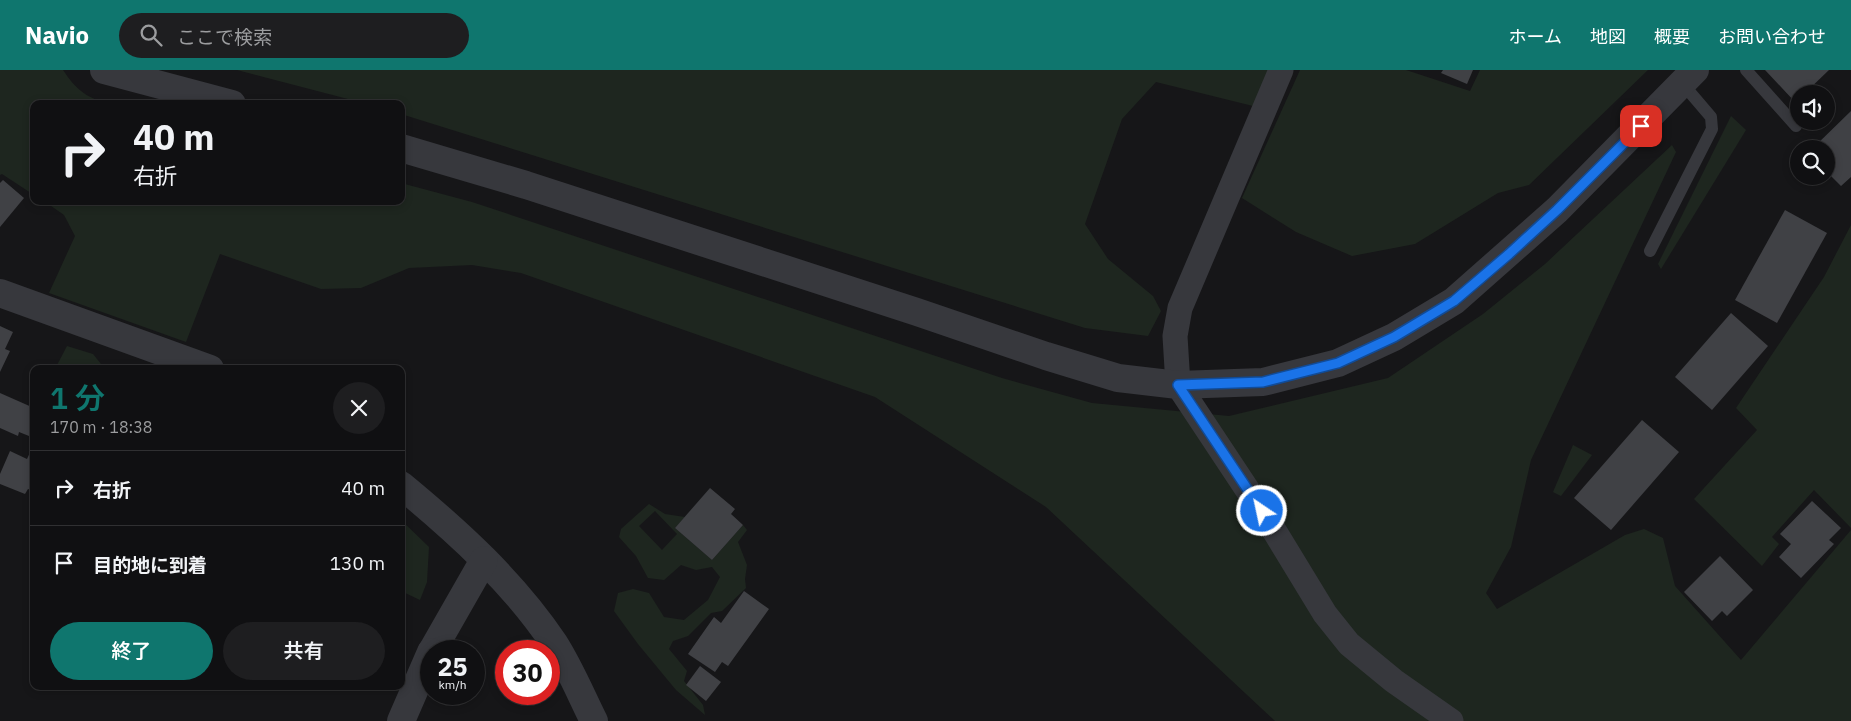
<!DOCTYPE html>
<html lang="ja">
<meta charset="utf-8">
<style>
body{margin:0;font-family:"IBM Plex Sans","Noto Sans JP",sans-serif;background:#1e1e20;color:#f1f3f6;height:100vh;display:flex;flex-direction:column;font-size:19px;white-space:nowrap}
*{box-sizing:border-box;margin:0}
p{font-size:16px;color:#9c9d9f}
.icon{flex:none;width:28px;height:28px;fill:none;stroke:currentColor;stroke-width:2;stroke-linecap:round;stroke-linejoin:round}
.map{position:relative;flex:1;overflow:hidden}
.sheet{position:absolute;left:30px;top:295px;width:375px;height:325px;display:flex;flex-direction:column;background:#101012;border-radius:10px;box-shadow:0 2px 8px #0003,0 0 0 1px #303032}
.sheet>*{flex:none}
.hud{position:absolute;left:30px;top:30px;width:375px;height:105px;border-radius:10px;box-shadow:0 2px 8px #0003,0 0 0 1px #303032;background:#101012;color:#f1f3f6;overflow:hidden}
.tools{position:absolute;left:1790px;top:15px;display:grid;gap:10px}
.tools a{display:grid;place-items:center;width:45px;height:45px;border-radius:50%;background:#101012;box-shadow:0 2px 8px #0003,0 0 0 1px #303032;font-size:25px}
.speed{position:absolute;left:420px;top:570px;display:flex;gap:10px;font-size:25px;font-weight:700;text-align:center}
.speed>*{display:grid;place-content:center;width:65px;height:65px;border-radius:50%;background:#101012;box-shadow:0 2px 8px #0003,0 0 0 1px #303032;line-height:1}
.speed small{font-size:12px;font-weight:400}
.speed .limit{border:8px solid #d22;background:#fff;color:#111}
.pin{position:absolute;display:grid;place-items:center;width:42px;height:42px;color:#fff;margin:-21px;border-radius:10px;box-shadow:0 2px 8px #0006}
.me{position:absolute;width:55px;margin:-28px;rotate:326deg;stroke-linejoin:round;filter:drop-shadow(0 0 4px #0008)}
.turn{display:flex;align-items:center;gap:18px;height:105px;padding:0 20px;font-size:22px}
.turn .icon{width:65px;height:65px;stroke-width:2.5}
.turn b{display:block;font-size:35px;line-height:42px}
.round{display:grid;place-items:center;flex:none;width:52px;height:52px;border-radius:26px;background:#1e1e20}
.summary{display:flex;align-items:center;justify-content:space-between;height:85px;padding:0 20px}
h1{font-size:30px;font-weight:600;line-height:38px;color:#0f766e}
.button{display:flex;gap:10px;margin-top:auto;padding:10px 20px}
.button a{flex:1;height:58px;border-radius:30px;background:#0f766e;color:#fff;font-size:20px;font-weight:600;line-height:58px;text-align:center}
.button a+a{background:#1e1e20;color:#f1f3f6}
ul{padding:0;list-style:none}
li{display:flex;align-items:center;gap:15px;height:75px;padding:0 20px;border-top:1px solid #303032}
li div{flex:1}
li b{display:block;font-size:19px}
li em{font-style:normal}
header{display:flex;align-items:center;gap:30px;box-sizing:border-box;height:70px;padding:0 25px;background:#0f766e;color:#fff}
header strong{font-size:24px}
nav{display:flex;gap:28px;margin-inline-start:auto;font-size:18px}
.search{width:350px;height:45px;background:#1e1e20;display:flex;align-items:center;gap:12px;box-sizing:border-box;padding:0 18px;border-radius:28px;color:#9c9d9f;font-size:19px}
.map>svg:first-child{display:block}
.green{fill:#1e261f;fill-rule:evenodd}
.building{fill:#404145}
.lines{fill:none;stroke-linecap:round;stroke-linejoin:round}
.service{stroke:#37383d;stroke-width:12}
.minor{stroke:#37383d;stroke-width:25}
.tertiary{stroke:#37383d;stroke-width:28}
.route-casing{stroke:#114b97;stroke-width:12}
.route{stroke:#1a73e8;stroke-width:9}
</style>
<header>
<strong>Navio</strong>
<div class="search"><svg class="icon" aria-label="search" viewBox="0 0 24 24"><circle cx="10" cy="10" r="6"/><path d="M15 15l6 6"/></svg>ここで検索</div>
<nav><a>ホーム</a><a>地図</a><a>概要</a><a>お問い合わせ</a></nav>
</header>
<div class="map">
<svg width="1851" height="651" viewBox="0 0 1851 651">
<rect width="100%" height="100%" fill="#161618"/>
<g class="green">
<path d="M0,0H63C76,20 87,28 110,34H34V125L2,104L0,105Z"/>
<path d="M237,0H1269L1253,36L1156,12L1122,49L1085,154L1108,189L1153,226L1161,241L1148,266L1085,258L401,44V34H367Z"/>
<path d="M1300,0H1406L1470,21L1480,0H1648L1529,115L1498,123L1415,174L1352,186L1296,162L1242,128Z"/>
<path d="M1731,46L1746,60L1661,199L1658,194Z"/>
<path d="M1672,75L1676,82L1531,390L1511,477L1486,523L1497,539L1625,465L1644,459L1663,468L1675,516L1741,590L1851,460V651H1275L1046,437L875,327L521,203L472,195L409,198L361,218L321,219L220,184L186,272L49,223L75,166L64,145L44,131H401V113L472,132L1002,308L1092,333L1229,346L1388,308L1483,244L1545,194Z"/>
<path d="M1851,155V458L1814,420L1772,467L1779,474L1762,496L1694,429L1757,360L1736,338L1824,207Z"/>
<path d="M67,276L93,284L105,299H55Z"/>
<path d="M1573,375L1592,385L1561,426L1553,422Z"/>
<path d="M649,434L665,444L685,447L675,458L712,490L743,455L747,460L738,472L747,495L745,509L746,518L722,541L711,543L688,566L673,571L669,579L687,601L684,611L703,635L705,645L676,620L638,574L614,541L618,523L633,519L649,523L664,547L684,550L708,530L720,507L712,497L696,500L681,495L664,510L648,508L636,486L619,467L621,459ZM655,441L677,464L662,480L639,456Z"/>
<path d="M401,450L429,477L427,512L420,530L401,521Z"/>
</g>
<g class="building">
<path d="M1443,0H1473L1467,14L1441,3Z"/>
<path d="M1765,0H1829L1804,24H1799V28L1795,32Z"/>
<path d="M1851,41V107L1841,116L1826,101V79H1812Z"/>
<path d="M3,110L24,128L0,157V113Z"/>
<path d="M1785,140L1827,163L1777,253L1735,230Z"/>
<path d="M1731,243L1768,276L1712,340L1675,307Z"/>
<path d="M0,256L13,262L5,279L10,281L0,302Z"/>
<path d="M0,323L34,338V368L19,362L18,366L0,358Z"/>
<path d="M1642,350L1679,382L1611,460L1574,428Z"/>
<path d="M34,374V421L28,419L25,424L0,414V404L10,381L27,389Z"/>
<path d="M710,418L735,439L731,444L743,455L712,490L675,458Z"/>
<path d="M1812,431L1841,458L1829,470L1834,474L1801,508L1779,487L1791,474L1780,464Z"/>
<path d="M1720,486L1753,520L1727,546L1722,541L1712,551L1684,522Z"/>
<path d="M744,521L769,539L728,596L722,592L715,602L688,584L714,547L721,553Z"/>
<path d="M700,596L721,612L706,631L686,615Z"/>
</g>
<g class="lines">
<g class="service">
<path d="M1746,0L1796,56"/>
<path d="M1650,181L1712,59L1711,47L1682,13"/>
</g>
<path class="minor" d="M1281,0L1180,238L1175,266L1178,315L1272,457L1325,544L1349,574L1394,611L1451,651"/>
<g class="tertiary">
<path d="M104,0L232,34"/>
<path d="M401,78L526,115L917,242L1046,286L1118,308L1178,315L1263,312L1338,293L1394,267L1454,231L1557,140L1695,0"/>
<path d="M0,223L210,299"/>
<path d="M401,415C458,462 513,512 554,573C570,598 581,625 594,651"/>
<path d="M432,581L484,490"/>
<path d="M401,651L431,582"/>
</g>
</g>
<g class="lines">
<g class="route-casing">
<path id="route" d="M1262,441L1178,315L1263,312L1338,293L1394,267L1454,231L1509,184L1557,140L1641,56"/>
</g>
<use href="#route" class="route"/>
</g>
</svg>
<div class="tools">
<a><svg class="icon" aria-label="sound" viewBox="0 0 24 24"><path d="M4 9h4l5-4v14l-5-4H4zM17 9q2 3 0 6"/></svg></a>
<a><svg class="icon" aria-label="search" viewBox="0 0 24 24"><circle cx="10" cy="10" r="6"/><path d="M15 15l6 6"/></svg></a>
</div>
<div class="speed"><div>25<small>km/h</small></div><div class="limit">30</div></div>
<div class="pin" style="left:1641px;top:56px;background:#d93025"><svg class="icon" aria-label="arrive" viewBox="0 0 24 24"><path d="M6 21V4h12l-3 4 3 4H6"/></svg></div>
<svg class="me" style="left:1262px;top:441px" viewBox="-20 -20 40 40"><circle r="17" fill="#1a73e8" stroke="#fff" stroke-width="3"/><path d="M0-11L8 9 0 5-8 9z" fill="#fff"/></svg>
<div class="hud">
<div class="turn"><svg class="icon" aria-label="right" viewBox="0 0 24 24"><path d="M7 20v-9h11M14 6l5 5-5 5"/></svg><div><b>40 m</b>右折</div></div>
</div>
<section class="sheet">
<div class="summary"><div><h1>1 分</h1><p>170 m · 18:38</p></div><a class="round"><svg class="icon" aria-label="close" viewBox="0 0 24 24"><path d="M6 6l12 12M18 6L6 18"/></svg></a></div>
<ul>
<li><svg class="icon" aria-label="right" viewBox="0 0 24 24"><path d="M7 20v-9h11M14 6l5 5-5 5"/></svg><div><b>右折</b></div><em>40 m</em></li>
<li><svg class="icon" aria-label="arrive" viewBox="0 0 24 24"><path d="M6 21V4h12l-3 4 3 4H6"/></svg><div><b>目的地に到着</b></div><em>130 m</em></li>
</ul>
<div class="button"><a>終了</a><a>共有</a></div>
</section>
</div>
